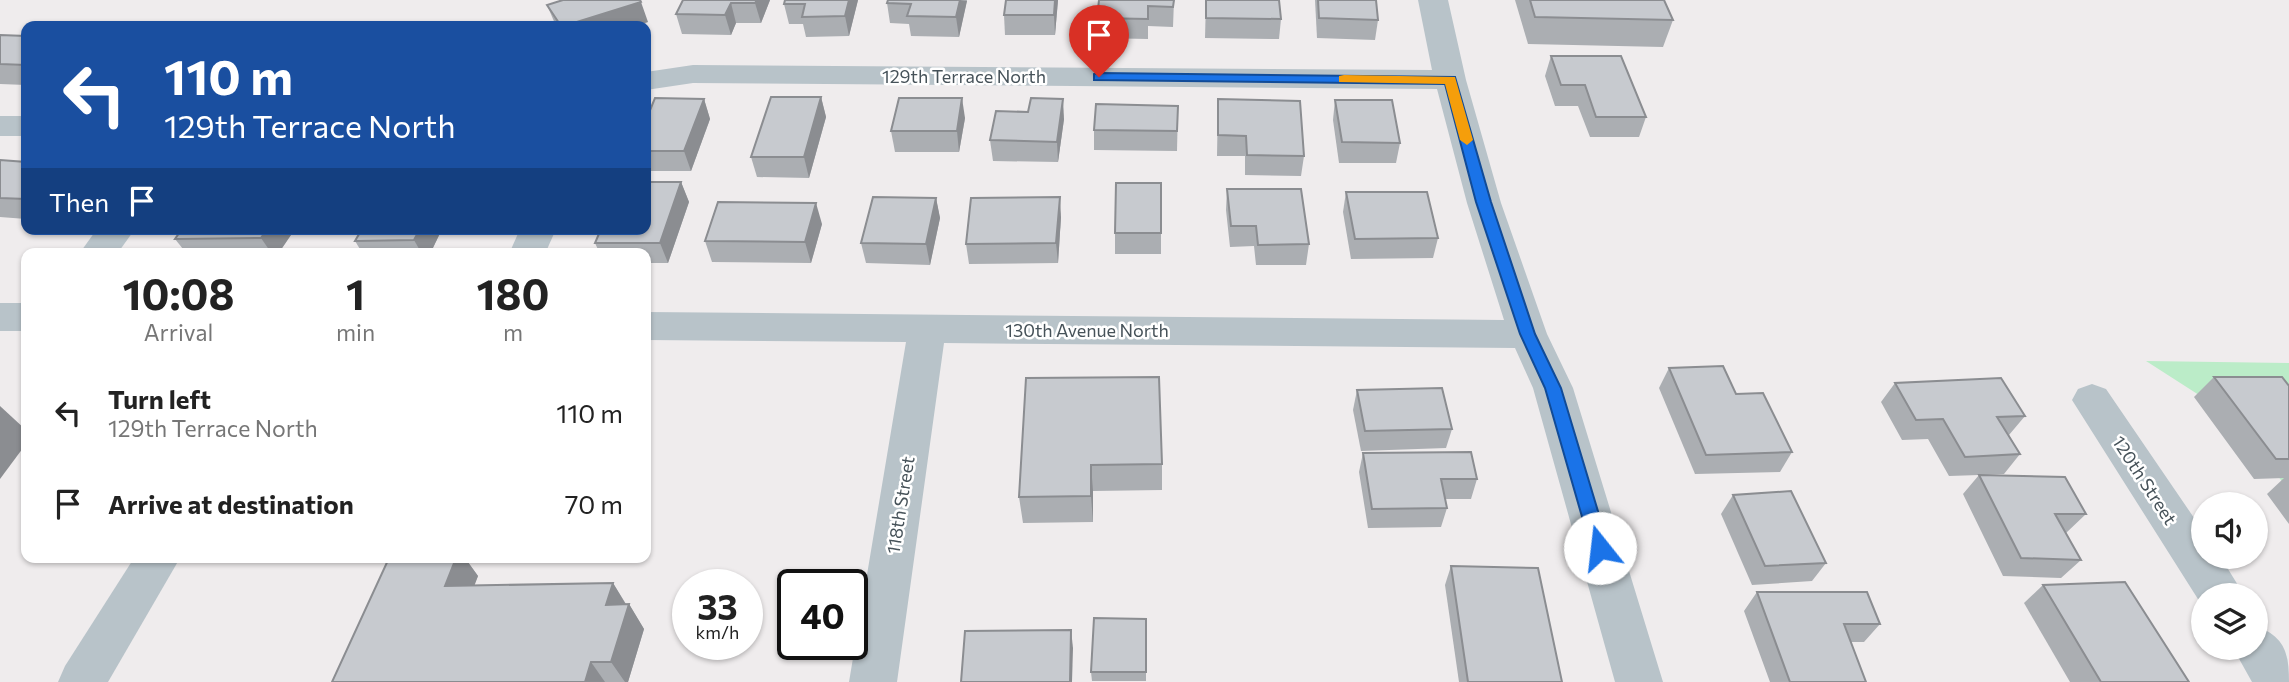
<!DOCTYPE html>
<style>
body{margin:0;font-family:Commissioner,sans-serif;background:#f2f2f2;color:#222;height:100vh;display:flex;flex-direction:column;font-size:26px;white-space:nowrap}
*{box-sizing:border-box;margin:0}
p{font-size:23px;color:#767676}
.icon{flex:none;width:38px;height:38px;fill:none;stroke:currentColor;stroke-width:2;stroke-linecap:round;stroke-linejoin:round}
.map{position:relative;flex:1;overflow:hidden}
.panel{position:absolute;left:21px;top:248px;width:630px;height:315px;display:flex;flex-direction:column;background:#fff;border-radius:14px;box-shadow:0 2px 5px #0004}
.panel>*{flex:none}
.top-card{position:absolute;left:21px;top:21px;width:630px;height:214px;border-radius:14px;box-shadow:0 2px 5px #0004;background:#1a4fa0;color:#fff;overflow:hidden}
.fabs{position:absolute;left:2191px;top:492px;display:grid;gap:14px}
.fabs a{display:grid;place-items:center;width:77px;height:77px;border-radius:50%;background:#fff;box-shadow:0 2px 5px #0004;font-size:35px}
.speed{position:absolute;left:672px;top:569px;display:flex;gap:14px;font-size:35px;font-weight:700;text-align:center}
.speed>*{display:grid;place-content:center;width:91px;height:91px;border-radius:50%;background:#fff;box-shadow:0 2px 5px #0004;line-height:1}
.speed small{font-size:18px;font-weight:400}
.speed .limit{border:4px solid #111;border-radius:10px;background:#fff;color:#111}
.pin{position:absolute;display:grid;place-items:center;width:60px;height:60px;color:#fff;margin:-72px -30px;border-radius:50% 50% 50% 0;rotate:-45deg;box-shadow:0 0 7px #0007}
.pin .icon{rotate:45deg}
.me{position:absolute;width:77px;margin:-38px;rotate:344deg;stroke-linejoin:round;filter:drop-shadow(0 0 5px #0008)}
.turn{display:flex;align-items:center;gap:24px;height:147px;padding:0 28px;font-size:32px}
.turn .icon{width:91px;height:91px;stroke-width:2.5}
.turn b{display:block;font-size:49px;line-height:60px}
.then{display:flex;align-items:center;height:66px;padding:0 28px;background:#0003;gap:14px;font-size:26px}
.eta{display:flex;justify-content:space-evenly;align-items:center;height:119px;text-align:center}
.eta b{font-size:42px;font-weight:700;line-height:49px}
ul{padding:0;list-style:none}
li{display:flex;align-items:center;gap:21px;height:91px;padding:0 28px}
li div{flex:1}
li b{display:block;font-size:26px}
li em{font-style:normal}
.map>svg:first-child{display:block}
.green{fill:#bbecc8}
.lines{fill:none;stroke-linecap:round;stroke-linejoin:round}
.minor{fill:#b8c3c9;fill-rule:evenodd}
.wall{fill:#abaeb2}
.shaded-wall{fill:#8b8d91}
.building{fill:#c7cacf;stroke:#8b8d91;stroke-width:2}
.route{fill:#1a73e8;stroke:#114b97;stroke-width:2}
.slow{fill:#f59e0b}
.labels{text-anchor:middle;dominant-baseline:central;stroke-width:5;stroke-linejoin:round;paint-order:stroke}
.street-label{font-size:18px;fill:#465259;stroke:#fff}
</style>
<div class="map">
<svg width="2289" height="682" viewBox="0 0 2289 682">
<rect width="100%" height="100%" fill="#efeced"/>
<path class="green" d="M2146,361L2289,363V490L2227,413Z"/>
<g class="lines">
<g class="minor">
<path d="M1418,0H1448L1466,80L1501,203L1547,334L1573,388L1663,682H1615L1533,388L1515,348L944,343L897,682H849L906,342L646,340V312L1504,320L1467,203L1437,89L693,83L646,90V72L693,65L1432,70Z"/>
<rect x="0" y="116" width="26" height="20"/>
<path d="M97,229H135L117,254H79Z"/>
<path d="M520,229H556L545,254H509Z"/>
<rect x="0" y="303" width="26" height="28"/>
<path d="M2092,384L2106,389L2203,531V556H2220L2244,595H2203V607L2072,400L2078,389Z"/>
<path d="M134,558H180L108,682H58L65,666Z"/>
<path d="M2256,626C2285,637 2289,653 2289,682H2252L2233,648H2256Z"/>
</g>
</g>
<g class="wall">
<path d="M683,0H770L761,23H736L731,35L682,34L676,14Z"/>
<path d="M858,0L849,36L806,37L803,24H789L784,4Z"/>
<path d="M967,0L959,37L911,36L909,24L890,23L887,3Z"/>
<path d="M1006,0H1058L1055,35H1005L1004,15Z"/>
<path d="M1174,0L1173,27L1148,26V39L1098,38L1097,18Z"/>
<path d="M1206,0L1281,19L1279,39L1205,38Z"/>
<path d="M1315,0H1376L1378,20L1375,40L1317,38Z"/>
<path d="M1515,0H1664L1673,20L1663,47L1528,44Z"/>
<path d="M547,5L648,22L634,26H556Z"/>
<path d="M0,35L26,36V85L0,84Z"/>
<path d="M1551,56L1646,117L1639,137H1590L1578,106H1555L1545,76Z"/>
<path d="M821,97L826,117L809,178L757,177L751,157Z"/>
<path d="M704,99L710,119L691,171H646V120Z"/>
<path d="M1218,99L1304,156L1301,176L1245,175V156H1217Z"/>
<path d="M1335,100L1400,143L1396,163H1339L1333,120Z"/>
<path d="M1178,106L1177,151L1094,150V130Z"/>
<path d="M965,118L959,152H895L891,131Z"/>
<path d="M1064,119L1058,162L993,161L990,140Z"/>
<path d="M0,160L26,162V219L0,217Z"/>
<path d="M681,182L689,202L668,263H646V254H600L595,243Z"/>
<path d="M1161,183V254H1115V233Z"/>
<path d="M1227,189L1309,244L1306,265H1256L1254,246L1230,247L1226,210Z"/>
<path d="M1346,192L1438,238L1433,258L1351,259L1343,212Z"/>
<path d="M936,198L940,218L930,265L866,263L861,243Z"/>
<path d="M1061,217L1058,263L969,264L966,244Z"/>
<path d="M822,224L811,263L712,262L705,241Z"/>
<path d="M295,229L278,254H187L175,239Z"/>
<path d="M362,229H442L430,254H363L355,241Z"/>
<path d="M1669,368L1792,452L1780,472L1695,474L1659,388Z"/>
<path d="M2214,377L2289,386V524L2267,494L2284,478L2254,479L2194,397Z"/>
<path d="M1026,378L1162,464V490L1093,491V522L1023,523L1019,497Z"/>
<path d="M1895,383L2025,416L2009,435L2020,454L2004,474L1980,475L2086,514L2066,533L2081,560L2061,578L2003,576L1963,494L1979,475L1949,476L1928,439L1902,440L1881,402Z"/>
<path d="M1357,390L1452,429L1446,448L1361,451L1353,410Z"/>
<path d="M1363,453L1477,479L1471,499H1445L1447,508L1441,527L1368,528L1359,472Z"/>
<path d="M1733,495L1826,563L1812,581L1752,585L1721,514Z"/>
<path d="M389,558H465L478,576L474,585L613,583L626,604H629L644,629L628,682H332Z"/>
<path d="M1451,566L1562,682H1459L1445,585Z"/>
<path d="M2043,585L2189,682H2070L2024,603Z"/>
<path d="M1757,592L1880,624L1864,642H1851L1866,682H1770L1744,611Z"/>
<path d="M1146,619V681H1092L1091,672Z"/>
</g>
<g class="shaded-wall">
<path d="M757,0H770L761,23L755,3Z"/>
<path d="M849,0H858L849,36L845,16Z"/>
<path d="M960,0L967,1L959,37L956,17Z"/>
<path d="M1055,0H1058L1055,35L1054,15Z"/>
<path d="M641,2L648,22L634,26H564Z"/>
<path d="M731,3L736,23L731,35L725,15Z"/>
<path d="M821,97L826,117L809,178L804,157Z"/>
<path d="M962,98L965,118L959,152L957,131Z"/>
<path d="M704,99L710,119L691,171L684,151Z"/>
<path d="M1063,99L1064,119L1058,162L1057,142Z"/>
<path d="M681,182L689,202L668,263L660,243Z"/>
<path d="M1060,197L1061,217L1058,263L1056,243Z"/>
<path d="M936,198L940,218L930,265L926,244Z"/>
<path d="M816,203L822,224L811,263L805,242Z"/>
<path d="M267,229H295L278,254H272L261,238Z"/>
<path d="M420,229H442L430,254H422L414,240Z"/>
<path d="M0,406L26,430V444L0,479Z"/>
<path d="M1091,465L1093,491V522L1091,496Z"/>
<path d="M456,558H465L478,576L465,611L445,586Z"/>
<path d="M613,583L628,608L629,604L644,629L628,682H625L611,662L606,605Z"/>
<path d="M1071,630L1073,648L1072,682H1070Z"/>
<path d="M591,662L605,682H585Z"/>
</g>
<g class="building">
<path d="M563,0H640L641,2L564,26H561L547,5Z"/>
<path d="M683,0H757L755,3H731L725,15L676,14Z"/>
<path d="M785,0H849L845,16L802,17L805,4H784Z"/>
<path d="M888,0H960L956,17L907,16L911,4L887,3Z"/>
<path d="M1006,0H1055L1054,15H1004Z"/>
<path d="M1099,0H1174L1173,7L1148,6V19L1097,18Z"/>
<path d="M1206,0H1279L1281,19L1206,18Z"/>
<path d="M1318,0H1376L1378,20L1319,18Z"/>
<path d="M1530,0H1664L1673,20L1535,17Z"/>
<path d="M0,35L26,36V65L0,64Z"/>
<path d="M1551,56H1621L1646,117H1596L1585,85H1561Z"/>
<path d="M771,97H821L804,157H751Z"/>
<path d="M655,98L704,99L684,151H646V120Z"/>
<path d="M899,98H962L957,131H891Z"/>
<path d="M1031,98L1063,99L1057,142L990,140L996,111L1028,112Z"/>
<path d="M1218,99L1300,101L1304,156L1247,155L1246,136L1218,135Z"/>
<path d="M1335,100H1392L1400,143L1342,142Z"/>
<path d="M1096,104L1178,106L1177,131L1094,130Z"/>
<path d="M0,160L26,162V199L0,198Z"/>
<path d="M646,182H681L660,243H595L601,229H646Z"/>
<path d="M1116,183H1161V233H1115Z"/>
<path d="M1227,189H1301L1309,244L1258,245L1256,226H1231Z"/>
<path d="M1346,192H1427L1438,238L1355,239Z"/>
<path d="M873,197L936,198L926,244L861,243Z"/>
<path d="M1060,197L1056,243L966,244L971,198Z"/>
<path d="M718,202L816,203L805,242L705,241Z"/>
<path d="M182,229H267L261,238L175,239Z"/>
<path d="M362,229H420L414,240L355,241Z"/>
<path d="M1723,366L1736,394L1763,393L1792,452L1706,455L1669,368Z"/>
<path d="M1159,377L1162,464L1091,465V496L1019,497L1026,378Z"/>
<path d="M2214,377H2282L2289,386V459H2276Z"/>
<path d="M2001,378L2025,416L1997,417L2020,454L1965,457L1943,419L1916,420L1895,383Z"/>
<path d="M1442,388L1452,429L1365,431L1357,390Z"/>
<path d="M1471,452L1477,479H1441L1447,508L1372,509L1363,453Z"/>
<path d="M1979,475L2065,477L2086,514H2055L2081,560L2021,558Z"/>
<path d="M1791,491L1826,563L1765,566L1733,495Z"/>
<path d="M389,558H456L445,586L613,583L606,605L629,604L611,662H591L585,682H332Z"/>
<path d="M1451,566L1538,568L1562,682H1468Z"/>
<path d="M2125,582L2189,682H2101L2043,585Z"/>
<path d="M1757,592H1867L1880,624H1844L1866,682H1790Z"/>
<path d="M1094,618L1146,619V672H1091Z"/>
<path d="M1071,630L1070,682H961L965,631Z"/>
</g>
<path class="route" d="M1099,73L1455,77L1491,202L1535,334L1561,388L1609,548L1606,554L1600,556L1594,554L1591,548L1545,388L1520,334L1476,202L1445,84L1094,80V74Z"/>
<path class="slow" d="M1344,75L1455,77L1473,140L1467,145L1460,140L1445,84L1339,82V76Z"/>
<g class="labels">
<g class="street-label">
<text x="964" y="76">129th Terrace North</text>
<text x="1087" y="330">130th Avenue North</text>
<text transform="translate(2145 480) rotate(57)">120th Street</text>
<text transform="translate(900 505) rotate(-81)">118th Street</text>
</g>
</g>
</svg>
<div class="fabs">
<a><svg class="icon" aria-label="sound" viewBox="0 0 24 24"><path d="M4 9h4l5-4v14l-5-4H4zM17 9q2 3 0 6"/></svg></a>
<a><svg class="icon" aria-label="layers" viewBox="0 0 24 24"><path d="M12 4l9 5-9 5-9-5zM3 14l9 5 9-5"/></svg></a>
</div>
<div class="speed"><div>33<small>km/h</small></div><div class="limit">40</div></div>
<div class="pin" style="left:1099px;top:77px;background:#d93025"><svg class="icon" aria-label="arrive" viewBox="0 0 24 24"><path d="M6 21V4h12l-3 4 3 4H6"/></svg></div>
<svg class="me" style="left:1600px;top:548px" viewBox="-20 -20 40 40"><circle r="19" fill="#fff"/><path d="M0-13L10 11 0 6-10 11z" fill="#1a73e8"/></svg>
<div class="top-card">
<div class="turn"><svg class="icon" aria-label="left" viewBox="0 0 24 24"><path d="M17 20v-9H6M10 6l-5 5 5 5"/></svg><div><b>110 m</b>129th Terrace North</div></div>
<div class="then">Then<svg class="icon" aria-label="arrive" viewBox="0 0 24 24"><path d="M6 21V4h12l-3 4 3 4H6"/></svg></div>
</div>
<section class="panel">
<div class="eta">
<div><b>10:08</b><p>Arrival</p></div>
<div><b>1</b><p>min</p></div>
<div><b>180</b><p>m</p></div>
</div>
<ul>
<li><svg class="icon" aria-label="left" viewBox="0 0 24 24"><path d="M17 20v-9H6M10 6l-5 5 5 5"/></svg><div><b>Turn left</b><p>129th Terrace North</p></div><em>110 m</em></li>
<li><svg class="icon" aria-label="arrive" viewBox="0 0 24 24"><path d="M6 21V4h12l-3 4 3 4H6"/></svg><div><b>Arrive at destination</b></div><em>70 m</em></li>
</ul>
</section>
</div>
